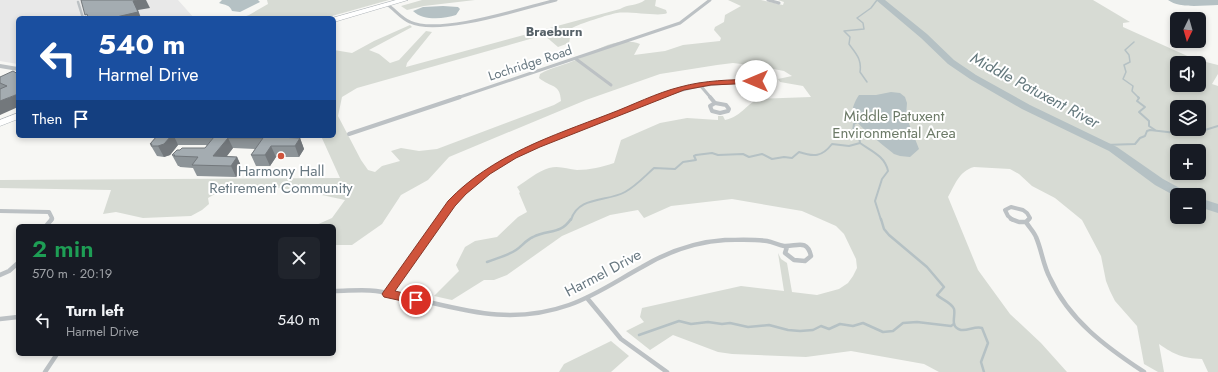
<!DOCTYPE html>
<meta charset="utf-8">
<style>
body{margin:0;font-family:Jost,sans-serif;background:#20242c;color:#f1f3f6;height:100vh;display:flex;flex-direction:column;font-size:15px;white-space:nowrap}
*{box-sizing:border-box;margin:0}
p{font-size:13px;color:#9ea1a6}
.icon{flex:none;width:22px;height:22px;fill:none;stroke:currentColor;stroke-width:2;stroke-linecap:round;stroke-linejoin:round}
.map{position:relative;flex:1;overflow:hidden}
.drawer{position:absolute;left:16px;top:224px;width:320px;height:132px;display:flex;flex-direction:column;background:#171b24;border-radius:6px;box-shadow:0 2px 6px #0003}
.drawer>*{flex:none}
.guide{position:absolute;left:16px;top:16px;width:320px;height:122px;border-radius:6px;box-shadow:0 2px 6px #0003;background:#1a4fa0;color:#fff;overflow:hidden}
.needle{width:26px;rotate:185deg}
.buttons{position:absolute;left:1170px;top:12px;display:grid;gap:8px}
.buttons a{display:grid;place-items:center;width:36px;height:36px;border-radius:6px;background:#171b24;box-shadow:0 2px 6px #0003;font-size:20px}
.pin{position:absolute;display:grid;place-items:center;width:34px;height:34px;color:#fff;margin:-17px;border:2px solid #fff;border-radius:50%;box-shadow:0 1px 4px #0007}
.me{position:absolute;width:44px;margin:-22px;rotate:270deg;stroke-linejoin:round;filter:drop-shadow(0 0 3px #0008)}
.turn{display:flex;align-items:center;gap:14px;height:84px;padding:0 16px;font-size:18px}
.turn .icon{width:52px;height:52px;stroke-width:2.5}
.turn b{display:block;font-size:28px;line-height:34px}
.then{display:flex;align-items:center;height:38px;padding:0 16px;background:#0003;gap:8px;font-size:15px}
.round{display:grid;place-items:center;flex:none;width:42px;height:42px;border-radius:6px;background:#20242c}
.overview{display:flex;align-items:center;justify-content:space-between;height:68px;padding:0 16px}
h1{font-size:24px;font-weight:600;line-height:30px;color:#1e9e55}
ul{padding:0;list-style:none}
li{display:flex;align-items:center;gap:12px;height:56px;padding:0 16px}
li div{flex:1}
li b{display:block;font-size:15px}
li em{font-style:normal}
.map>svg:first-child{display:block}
.built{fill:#e8e8e8}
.green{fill:#d7dbd4;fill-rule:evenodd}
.water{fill:#b5c1c4}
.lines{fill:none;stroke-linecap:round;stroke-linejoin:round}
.stream-far2{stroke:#b5c1c4;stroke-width:1.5}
.stream-far1{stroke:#b5c1c4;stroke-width:2}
.stream{stroke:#b5c1c4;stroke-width:2.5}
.river{fill:#b5c1c4;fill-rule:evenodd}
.secondary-casing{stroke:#afb5b9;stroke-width:1}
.pedestrian{stroke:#bcc1c4;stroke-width:2.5}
.minor-far2{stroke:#bcc1c4;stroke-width:3}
.minor-far1{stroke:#bcc1c4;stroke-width:4}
.minor{stroke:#bcc1c4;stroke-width:4.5}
.tertiary{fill:#bcc1c4;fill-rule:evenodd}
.secondary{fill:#fff;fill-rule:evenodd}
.wall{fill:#8d9498}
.shaded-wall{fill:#73787c}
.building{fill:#a4acb1;stroke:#73787c}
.route{fill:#cf543c;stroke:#873727}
.poi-dot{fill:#cf543c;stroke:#fff;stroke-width:1.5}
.labels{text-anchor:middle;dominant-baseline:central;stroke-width:4;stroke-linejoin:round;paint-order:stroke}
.far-neighbourhood-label{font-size:13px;font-weight:bold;fill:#566168;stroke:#fff}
.far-street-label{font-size:13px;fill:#697982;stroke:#fff}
.park-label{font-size:15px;fill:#6c7a67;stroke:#fff}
.poi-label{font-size:15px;fill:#697982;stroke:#fff}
.street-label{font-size:15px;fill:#697982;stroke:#fff}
.water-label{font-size:16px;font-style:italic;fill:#65797e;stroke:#fff}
</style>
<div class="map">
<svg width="1218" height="372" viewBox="0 0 1218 372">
<rect width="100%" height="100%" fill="#f7f7f4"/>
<path class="built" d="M0,0H178L194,18H18V64L0,61Z"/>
<g class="green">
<path d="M267,0H389L325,18H241L249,15L268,4Z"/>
<path d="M422,0H475L424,6L407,10L401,6Z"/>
<path d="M645,0H656L655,6L666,10L667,13C661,17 629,11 617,13C610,14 579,24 572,28L569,43L558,47L544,35L357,88L342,97L338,116L361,160L368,170L375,172L382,166L400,161L391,151L401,148L419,151L437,149L554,105L561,101C560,83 551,88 539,78L540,74C552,67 565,65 578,59C598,50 617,36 640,44L634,55L665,51L683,45L720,41L721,38L714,30L715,27L724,22L725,15L741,6L728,0H761L783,5L784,2L778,0H1093L1130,22L1123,23V27L1194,59L1218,65V74L1212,84L1218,86V372H1208L1202,359C1182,358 1175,355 1159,344L1164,372H1158L1144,364L1137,326L1115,301L1110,291L1106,281L1101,256L1082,220L1055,198L1032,186L1019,174L1010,169L974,167C959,171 955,185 948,197L978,270L1010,314L1041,343L1067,372H939L924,364L851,351L806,357L732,354L718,352L673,335L650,350L626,331L644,322L640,317L642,308L741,286L784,291L778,253L781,259L787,263L792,292L817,295L839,289L848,283L853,276L857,268L856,259L844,234L836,226L802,211L732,199L671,206L644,218L638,210L610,215L562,236L507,275L494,280H484L452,300L434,296L459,271L456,265L465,247L475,241L497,237L518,217L527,212L519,193L520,192L517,187C526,181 538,171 549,168C559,165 567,169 577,170C590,170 602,167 614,163L621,140L660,123L687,118L718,120V116H723L725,120C742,116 744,106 758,99L811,97L803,86L780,82L778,79L792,76L784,71L758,66L733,63L717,65L660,74L586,100L449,157L428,180L401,195L382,224L352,245H334V226H314L332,218L345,200C308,192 241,175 208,198L209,204L202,210L191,216L143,218L116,212L103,214L111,190L0,188V180L340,178L321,136H334V50L352,53L374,41L410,25L412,27L369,50L379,54L390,63L399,60L426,31L432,32L407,63L406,67L620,9C628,4 637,6 645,0ZM1177,63H1199V85H1177ZM1177,107H1199V129H1177ZM1177,151H1199V173H1177ZM1177,195H1199V217H1177Z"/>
<path d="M611,341L629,356L611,372H559L564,364Z"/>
</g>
<g class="water">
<path d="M222,0H258L260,2L240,12L232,11C230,5 225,5 219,3Z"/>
<path d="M1168,0H1218V5C1204,5 1180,9 1168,0Z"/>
<path d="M443,6L458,7L460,9L456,15C444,19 423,21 413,11L423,7Z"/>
<path d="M891,92L900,93L905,97L907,103L906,116L919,149L910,157L900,156L894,154C886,147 856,125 853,116C851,109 855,101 859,95H876Z"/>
</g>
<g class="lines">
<g class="stream-far2">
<path d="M1134,42L1125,50L1129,55L1130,62L1124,65L1126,72L1123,79L1133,86L1132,91L1139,98"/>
<path d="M867,82L860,72C862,59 856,54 849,44L850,37L844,31L864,29L863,23L857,18L871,8L877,0"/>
</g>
<g class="stream-far1">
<path d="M1138,97L1139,98L1137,101L1145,107L1139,112L1149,121V126L1155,130"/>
<path d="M859,121L854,124L853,131L859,136L860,143C871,151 885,156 888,171L882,179L875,201L881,220"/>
<path d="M1105,145L1135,144L1140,138L1145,136L1147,131L1150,130L1176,133L1190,129L1205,130L1218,126"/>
<path d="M571,220C578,196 607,202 625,192C636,186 645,176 654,168L675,169L683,162L696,160L694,156L696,155L712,153L718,155L743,154L749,157L762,154L772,159L784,157L792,158L799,152C814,157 822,157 832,144L849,146L860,143"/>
</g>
<g class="stream">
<path d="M881,219L884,229L889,235L927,267L944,287L937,295C942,300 951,302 954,309C956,316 949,327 961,330C968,331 975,326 982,328L988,343L981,362L984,372"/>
<path d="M487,262C497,258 507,256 516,250C522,246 526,240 533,237C549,229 560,235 571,219"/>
<path d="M639,335L679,321L691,324L708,322L722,324L730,323L748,327L769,325L788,330L800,331L813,330L821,326L829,329L840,324L853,326L863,323L883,332L893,331L903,323L917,322L951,326L954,324"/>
</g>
<g class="river">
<path d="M876,0H885L927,34L954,60L976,75L1030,105L1117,147L1163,179L1187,192L1189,195H1177V197L1155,185L1109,151L1022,109L970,79L948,64L921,38Z"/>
<path d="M1199,198L1218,204V213L1199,207Z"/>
</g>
<g class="secondary-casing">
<g id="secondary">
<path d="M396,0H408L334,22V18H332Z"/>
<path d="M18,113V119L0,126V120Z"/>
</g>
</g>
<path class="pedestrian" d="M78,2L83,18"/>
<g class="minor-far2">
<path d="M768,0L779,3"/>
<path d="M388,5C395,10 402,19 410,22C440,36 523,8 556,0"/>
<path d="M576,59L611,85"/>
<path d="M761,77L769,78L773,82C768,88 761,87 756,81V79Z"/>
<path d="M699,84L711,98"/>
<path d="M457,98L680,23L710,0"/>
<path d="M659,98C693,84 719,83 756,81"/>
</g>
<g class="minor-far1">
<path d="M710,97L715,103"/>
<path d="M715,103L726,105L729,109L728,111L720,113L712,111L710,106Z"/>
<path d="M349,134L460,97"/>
<path d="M0,211L49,212L52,218L51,220"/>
<path d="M440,220C476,169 523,150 578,129C606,118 634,107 661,97"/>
<path d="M1013,220L1008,216L1005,210L1011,207L1023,210L1027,213L1030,218L1028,220"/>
</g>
<g class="minor">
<path d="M1011,219L1019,222H1026"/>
<path d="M1026,222C1029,227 1034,232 1036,237C1042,251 1043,265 1050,278C1069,320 1106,347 1144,372"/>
<path d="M1026,222L1029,219"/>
<path d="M46,226L52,219"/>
<path d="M0,275L9,271L18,263"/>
<path d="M334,291C348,291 363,289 376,291C446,302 498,330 569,305C595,296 618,280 642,267C667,252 695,242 725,240C739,240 753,239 767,241C773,242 778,245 784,246C796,247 807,238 811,256L805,261L794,260L785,253L787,247"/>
<path d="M388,294L441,219"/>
<path d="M587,298L621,339L667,372"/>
<path d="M0,319L18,317"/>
<path d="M45,372L57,354"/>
</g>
<path class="tertiary" d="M0,64L18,67V71L0,68Z"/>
<use href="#secondary" class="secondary"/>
</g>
<g class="wall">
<path d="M18,74L0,115V77Z"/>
<path d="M146,136H284L285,138H300L304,149L299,157H276L270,166H256L251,155L255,149L233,148L227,156L237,157L242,168L236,177L197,176L193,168L180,167L179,166H178L172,155L205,148L207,146L206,145H178L170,155L164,157L157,156L150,144L156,137H147Z"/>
</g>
<g class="shaded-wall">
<path d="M137,0H146L150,8L138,10L141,18H112L133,1Z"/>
<path d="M18,94V107L0,115V101Z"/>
<path d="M171,136H174L178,145L170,155L164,157L158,146Z"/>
<path d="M278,136H284L286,141L277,137Z"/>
<path d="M228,138L233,148L220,165L213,156Z"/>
<path d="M300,138L304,149L299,157L295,146Z"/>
<path d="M271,146L276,157L270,166L265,155Z"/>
<path d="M237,157L242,168L236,177L231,166Z"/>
</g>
<g class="building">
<path d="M81,0H137L133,1L138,12L112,18H88L87,14L85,15Z"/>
<path d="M13,71L18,74V94L0,101V89L7,86L0,83V77Z"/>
<path d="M157,136H171L164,144L158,146H151L152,144H150Z"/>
<path d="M203,136H278L277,137L300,138L295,146H271L265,155H251L263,138H228L213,156L237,157L231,166L192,165L198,157L174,156L175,155H172L177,150H180L182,148H205L214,137H202Z"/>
</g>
<path class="route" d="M756,79L759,81L758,83L711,85L684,90L540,147L516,158L490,174L466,194L455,206L395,291L420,297L422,300L420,303L416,304L384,297L382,294L384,291L448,201C492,155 552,136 609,114C633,105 656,93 680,87C705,80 730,80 756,79Z"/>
<circle class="poi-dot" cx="281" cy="156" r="4"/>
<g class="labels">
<g class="far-neighbourhood-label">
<text x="554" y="31">Braeburn</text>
</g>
<g class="far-street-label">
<text transform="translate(530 63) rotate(-18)">Lochridge Road</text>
</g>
<g class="park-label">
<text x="894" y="116">Middle Patuxent<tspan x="894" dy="17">Environmental Area</tspan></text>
</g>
<g class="poi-label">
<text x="281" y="171">Harmony Hall<tspan x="281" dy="17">Retirement Community</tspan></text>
</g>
<g class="street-label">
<text transform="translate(603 273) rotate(-28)">Harmel Drive</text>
</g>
<g class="water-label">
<text transform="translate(1035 90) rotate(28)">Middle Patuxent River</text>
</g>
</g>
</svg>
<div class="buttons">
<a><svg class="needle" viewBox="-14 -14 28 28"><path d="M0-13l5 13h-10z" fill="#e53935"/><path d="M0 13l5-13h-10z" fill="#9ea1a6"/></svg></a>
<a><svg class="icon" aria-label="sound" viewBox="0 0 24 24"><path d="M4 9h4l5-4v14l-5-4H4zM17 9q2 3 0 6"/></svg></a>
<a><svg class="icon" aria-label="layers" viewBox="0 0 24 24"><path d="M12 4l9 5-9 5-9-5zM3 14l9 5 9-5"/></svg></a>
<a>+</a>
<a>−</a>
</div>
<div class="pin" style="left:416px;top:300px;background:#d93025"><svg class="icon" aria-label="arrive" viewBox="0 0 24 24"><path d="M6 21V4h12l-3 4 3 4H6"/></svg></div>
<svg class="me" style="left:756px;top:81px" viewBox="-20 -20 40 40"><circle r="19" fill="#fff"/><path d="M0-13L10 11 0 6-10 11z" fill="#cf543c"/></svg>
<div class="guide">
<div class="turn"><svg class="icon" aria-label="left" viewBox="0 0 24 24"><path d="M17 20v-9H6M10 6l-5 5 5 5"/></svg><div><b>540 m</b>Harmel Drive</div></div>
<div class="then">Then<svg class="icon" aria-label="arrive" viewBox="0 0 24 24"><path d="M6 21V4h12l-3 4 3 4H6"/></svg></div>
</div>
<section class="drawer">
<div class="overview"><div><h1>2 min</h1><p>570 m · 20:19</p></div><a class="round"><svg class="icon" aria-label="close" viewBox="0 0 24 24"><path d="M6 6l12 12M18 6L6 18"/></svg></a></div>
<ul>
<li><svg class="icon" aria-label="left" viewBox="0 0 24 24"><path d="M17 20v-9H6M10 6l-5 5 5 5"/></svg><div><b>Turn left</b><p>Harmel Drive</p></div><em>540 m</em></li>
</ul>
</section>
</div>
